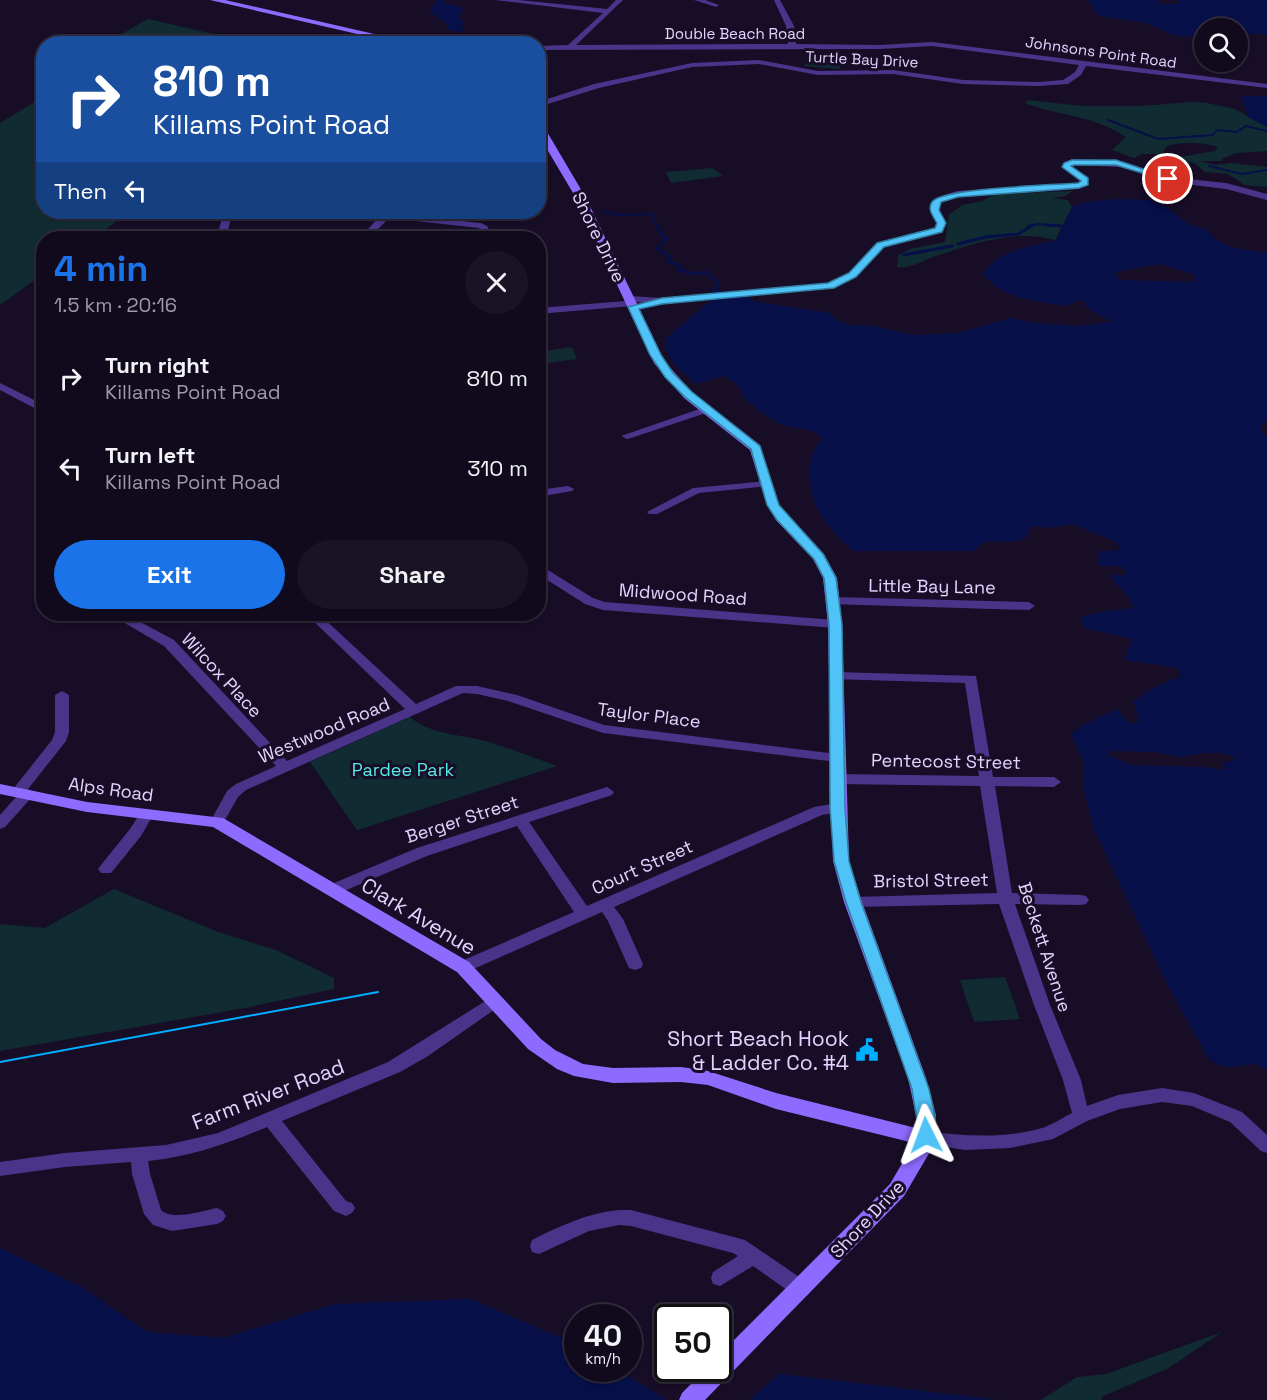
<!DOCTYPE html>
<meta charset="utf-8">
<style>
body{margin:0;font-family:"Space Grotesk",sans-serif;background:#1a1326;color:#f1f3f6;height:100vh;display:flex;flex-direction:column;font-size:22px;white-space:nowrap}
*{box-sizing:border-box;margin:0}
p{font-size:20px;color:#9c9aa4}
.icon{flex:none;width:33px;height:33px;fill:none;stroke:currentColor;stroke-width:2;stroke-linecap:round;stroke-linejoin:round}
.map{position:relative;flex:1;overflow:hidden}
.sheet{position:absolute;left:36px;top:231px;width:510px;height:390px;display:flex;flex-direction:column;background:#110a1d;border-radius:24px;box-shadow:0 2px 4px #0004,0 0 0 2px #302b3b}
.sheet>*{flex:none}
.hud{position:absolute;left:36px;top:36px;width:510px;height:183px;border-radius:24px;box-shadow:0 2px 4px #0004,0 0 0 2px #302b3b;background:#1a4fa0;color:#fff;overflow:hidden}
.buttons{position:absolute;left:1194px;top:18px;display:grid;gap:12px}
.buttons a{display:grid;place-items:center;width:54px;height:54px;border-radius:50%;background:#110a1d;box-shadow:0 2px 4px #0004,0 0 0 2px #302b3b;font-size:30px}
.speed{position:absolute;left:564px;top:1304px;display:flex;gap:12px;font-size:30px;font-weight:700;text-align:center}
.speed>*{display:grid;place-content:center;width:78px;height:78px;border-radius:50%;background:#110a1d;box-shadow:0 2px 4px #0004,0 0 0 2px #302b3b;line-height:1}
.speed small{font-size:15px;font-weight:400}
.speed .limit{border:3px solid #111;border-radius:9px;background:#fff;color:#111}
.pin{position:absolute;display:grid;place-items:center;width:51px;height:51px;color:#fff;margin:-26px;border:3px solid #fff;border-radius:50%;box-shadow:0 2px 6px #0007}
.me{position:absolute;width:66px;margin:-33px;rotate:357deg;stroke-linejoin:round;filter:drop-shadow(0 0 4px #0008)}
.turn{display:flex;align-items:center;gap:21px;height:126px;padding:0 18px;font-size:27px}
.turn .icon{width:78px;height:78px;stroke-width:2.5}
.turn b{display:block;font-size:42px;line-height:51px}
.then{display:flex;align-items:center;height:57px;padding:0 18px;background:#0003;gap:12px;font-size:22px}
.round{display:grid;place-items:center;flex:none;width:63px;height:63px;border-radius:32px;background:#1a1326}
.head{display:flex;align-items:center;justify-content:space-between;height:102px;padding:0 18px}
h1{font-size:36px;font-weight:700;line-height:45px;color:#1a73e8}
.button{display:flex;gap:12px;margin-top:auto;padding:12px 18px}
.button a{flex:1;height:69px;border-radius:36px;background:#1a73e8;color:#fff;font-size:24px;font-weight:700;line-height:69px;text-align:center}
.button a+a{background:#1a1326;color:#f1f3f6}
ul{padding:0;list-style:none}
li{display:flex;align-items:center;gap:18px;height:90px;padding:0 18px}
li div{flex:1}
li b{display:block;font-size:22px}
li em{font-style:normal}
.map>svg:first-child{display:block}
.green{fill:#102c32}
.water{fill:#060f48;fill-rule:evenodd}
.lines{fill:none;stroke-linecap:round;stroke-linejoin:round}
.stream-far1{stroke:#060f48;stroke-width:2}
.stream{stroke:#060f48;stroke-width:3}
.street{fill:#4a348a;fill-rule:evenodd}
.secondary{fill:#8e6bff;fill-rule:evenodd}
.tram{stroke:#00aeff;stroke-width:2}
.route{fill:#4fc3f7;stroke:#337fa1;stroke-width:1.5}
.labels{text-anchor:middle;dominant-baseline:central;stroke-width:6;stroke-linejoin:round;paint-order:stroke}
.far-street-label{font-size:15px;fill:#e2d4ff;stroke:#170d27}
.street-label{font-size:18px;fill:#e2d4ff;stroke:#170d27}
.park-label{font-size:18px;fill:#55eae5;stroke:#170d27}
.near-street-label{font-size:21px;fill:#e2d4ff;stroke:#170d27}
.near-poi-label{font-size:21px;fill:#e2d4ff;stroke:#170d27;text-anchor:end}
</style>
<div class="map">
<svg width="1267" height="1400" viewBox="0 0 1267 1400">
<rect width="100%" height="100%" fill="#170d27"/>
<g class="green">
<path d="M148,19L253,43H106Z"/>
<path d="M810,55L844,58L839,69L804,66Z"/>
<path d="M43,97L44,212H136L121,218L94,238H44L43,274L0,305V123Z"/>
<path d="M1028,100L1082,106H1141L1191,102L1207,103L1235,109L1267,127V151L1236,153L1222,159L1223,161H1199L1215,165L1231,163L1267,167V187L1245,185L1228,174L1205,172L1194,163L1169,159L1214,151L1218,147C1200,142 1185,141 1167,146L1162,154H1142L1134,158L1112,150L1126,137C1091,114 1061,117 1025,103Z"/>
<path d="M712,168L723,176L671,183L666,172Z"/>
<path d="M1073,191L1065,196L1052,198L1068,200L1072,207L1055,240C1015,229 975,243 936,256C923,260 911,269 897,267L898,256L910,249L945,242L949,215L962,205L983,201L994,194Z"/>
<path d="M572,347L577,359L539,364V352Z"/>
<path d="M410,717C432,735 459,734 485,741C509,748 533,757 557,766L357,830L310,762Z"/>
<path d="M114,889L218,932L276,950L334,978V989L245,1008L0,1051V924L45,928Z"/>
<path d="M1005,977L1020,1019L974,1022L960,980Z"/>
<path d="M1222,1332L1167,1369L1103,1396L1101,1400H1041L1077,1377L1106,1374Z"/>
</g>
<g class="water">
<path d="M438,0H444L443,2L463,8L459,18L464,22L461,27L464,29L463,32L448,30L445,22L430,12L431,7Z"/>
<path d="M1088,0H1157L1162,4H1181L1176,0H1267V34H1238V28H1204V37L1176,36L1143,22L1103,17L1098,15Z"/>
<path d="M1241,96H1267V127L1248,117Z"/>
<path d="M1117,199L1149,200L1168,208L1188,224L1207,230L1216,240L1231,247L1267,253V422L1263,423L1260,430L1267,437V1070L1255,1064L1226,1067L1210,1061L1167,984L1094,829L1084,790L1083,761L1071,734L1085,724L1116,709L1130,724L1139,721L1133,701L1153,688L1181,676L1178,668L1125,660L1132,639L1084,628L1081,617L1105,611L1134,608C1129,594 1117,588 1110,575H1126L1124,567L1098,565L1099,551L1120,550L1116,542L1072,524L1049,528L1031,526L1025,539L1010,542L987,541L973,551H853C840,538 825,525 817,508C808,488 805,453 823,439C810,425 792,430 778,423C766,416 754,407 743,397C742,386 732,380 723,376L696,384C683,372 661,357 666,338L714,298L747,296L753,301L830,313L835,319L850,325L874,326L912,335L957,333L1011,318L1029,322L1075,326L1112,322L1086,307L1084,301L1078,300L1067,306L1060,305C1033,301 1001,297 983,274C998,251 1030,245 1056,241L1072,207L1086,202ZM1159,264L1196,275L1194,278L1197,282L1119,280L1115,272ZM1111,751L1156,752L1179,757L1206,753H1223L1233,757L1235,761L1224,762L1225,770L1203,767L1132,765L1108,755Z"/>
<path d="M0,1248L82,1287L147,1332L224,1338L334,1304L471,1299L577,1345L578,1368H615L667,1400H0Z"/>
<path d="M780,1374L999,1400H749Z"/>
</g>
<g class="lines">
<g class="stream-far1">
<path d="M1108,120L1158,139L1213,135L1217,130L1237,132L1246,126L1267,131"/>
<path d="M1209,166L1242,174L1267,170"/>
<path d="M602,211L618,215L652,214L657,226"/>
<path d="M1028,226L1038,224L1062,226"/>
</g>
<g class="stream">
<path d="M657,225L662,236L667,238L657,249L671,257L669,261L681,267L679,270L695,274L707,272L719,284L713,290L726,294"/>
<path d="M1046,225L1062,226"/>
<path d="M958,244L986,237L1018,234L1033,225"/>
<path d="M904,255L952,246"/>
</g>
<g class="street">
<path d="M495,0H519L607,9L616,0H623L576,45L788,44L786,26L774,0H780L794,26L796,44L880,45L932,42L1267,84V88L1086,66L1081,75L1068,84L1039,86L963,84L893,74L818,75L759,64L692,67L599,88L538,107V102L594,84L692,63L759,60L818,71L893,70L963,80L1039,82L1063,80L1075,72L1079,65L932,46L880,49L538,50V46L568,45L603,13Z"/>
<path d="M694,0H705L719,5L716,7Z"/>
<path d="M1072,159L1122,161L1169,177L1226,183L1267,194V200L1226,189L1168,182L1121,167L1073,165L1071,166L1088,178V185L1079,189L958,197L942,202L938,210L946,223L942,232L884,247L856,277L833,288L662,304L636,302L632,306L538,314V308L626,301L627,297L630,296L662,298L828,283L850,273L878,243L935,228L936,223L930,210L935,198L957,191L1077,184L1081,181L1063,167L1064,162Z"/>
<path d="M224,212H232L227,235L229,238H220L217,236Z"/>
<path d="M351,212H375L481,223L487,226L494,238H485L479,228L389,218L369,238H360L379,217L355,215Z"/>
<path d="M143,229L151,231L144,238H135Z"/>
<path d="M0,383L44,405V413L0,390Z"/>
<path d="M708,406L712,407V411L631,438L627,439L621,436Z"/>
<path d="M766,481L770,482V486L699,493L657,514H649L647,512L693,488Z"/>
<path d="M568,486L574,489L572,491L538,497V490Z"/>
<path d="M538,564L593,598L605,602L835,620L841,624L835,628L603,610L585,604L538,574Z"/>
<path d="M834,597L1029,602L1035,606L1029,610L830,604L828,601L830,598Z"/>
<path d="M306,614H319L416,704L456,686H477L517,695L604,725L837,754L844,758L837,762L603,733L508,701L477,694L463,693L246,790L238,797L222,825H212L210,822L227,791L236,784L276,766L164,646L118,619L119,616H129L174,640L287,761L405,709Z"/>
<path d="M836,672L976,676L993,777H1054L1061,782L1054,787L995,786L1012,893L1081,895L1086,896L1089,900L1086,904L1081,905L1015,904L1050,1005L1081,1080L1087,1106L1118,1095L1162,1088L1194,1093L1242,1112L1267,1135V1153L1261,1151L1230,1122L1192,1106L1162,1102L1120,1109L1087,1121L1053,1139L1010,1148L965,1150L919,1143L916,1138L919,1133L925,1131C963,1136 1004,1139 1042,1128C1052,1125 1062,1118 1072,1113L1063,1080L1034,1005L999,904L853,907L848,906L845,902L848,898L853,897L997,893L980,786L837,784L830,779L837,774L979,776L965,683L831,679L829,676Z"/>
<path d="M62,691L69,695V732L66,741L28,789L34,794L32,797L5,827L0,829V815L16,797L10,793L52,740L55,732V695Z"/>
<path d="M607,787L614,792L612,795L529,822L587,906L814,807L838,803L845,808L843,811L822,815L614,907L623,919L643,964L641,968L635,970L629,968L608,921L602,912L469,971L463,973L457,971L455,967L457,963L574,912L517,826L427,856L337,894H327L324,890L327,886L417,848Z"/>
<path d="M146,810L153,815L141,836L111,873H101L98,869L101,865L130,829L141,812Z"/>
<path d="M495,995L501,997L503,1001L501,1005L428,1056L400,1072L282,1121L346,1201L352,1203L355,1208L352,1213L346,1216L334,1211L267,1127C229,1143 190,1157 148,1161L150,1174L161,1210C173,1221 202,1211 217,1208L223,1211L226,1216L223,1221L217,1224L172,1231L153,1225L144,1214L132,1174L131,1162L65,1167L0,1176V1162L65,1153L166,1145L218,1133L388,1062Z"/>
<path d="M619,1210H631L745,1240L808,1283L811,1289L808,1295L801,1297L794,1295L753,1266L720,1286L713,1284L711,1278L713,1272L738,1256L733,1253L631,1226L619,1225L589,1231L539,1254L532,1252L530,1246L532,1240C560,1226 587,1213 619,1210Z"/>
</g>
<g class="secondary">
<path d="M210,0H225L418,44H401Z"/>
<path d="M538,122L543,125L586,198L665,362L692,392L760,445L779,505L824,554L837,578L842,624L849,861L862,902L926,1078L936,1115V1135L931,1150L904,1196L705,1400H679L682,1393L707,1368H718V1356L890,1184L914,1143L776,1109L708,1085L681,1082L613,1083L574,1076L557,1069L528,1049L457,972L213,827L87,812L0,794V784L87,802L223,818L469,962L541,1039L555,1050L583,1064L613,1068L681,1067L708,1071L776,1093L916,1128V1115L908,1078L844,902L833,861L828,624L823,578L813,559L776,520L767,505L750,450L684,398L654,363L576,198L538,134Z"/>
</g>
<path class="tram" d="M0,1062L378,992"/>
</g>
<path class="route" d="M1072,160H1116L1173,179L1168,181L1116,165H1074L1071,166L1088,178V185L1079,188L958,197L941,202L939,210L946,223L942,232L884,247L856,277L834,288L662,304L639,309L661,355L673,373L692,392L760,446L779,505L823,554L836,578L842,624L845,808L849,861L861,902L929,1089C932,1104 940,1126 932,1140L926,1142L920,1140L912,1089L846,902L834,861L830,808L829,624L824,578L814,559L777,520L767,505L751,449L685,397L665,377L650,355L628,307L662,298L828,283L849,273L877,243L935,228L937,223C933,216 927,209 932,202C941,188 1056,185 1078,183L1081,181L1062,167L1064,163Z"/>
<defs>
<g id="civic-bare" transform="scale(1.8)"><path d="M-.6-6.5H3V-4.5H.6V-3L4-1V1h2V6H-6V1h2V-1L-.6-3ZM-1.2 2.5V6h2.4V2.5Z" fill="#00aeff" stroke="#170d27" stroke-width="2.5" paint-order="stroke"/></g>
</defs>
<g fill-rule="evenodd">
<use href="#civic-bare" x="867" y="1050"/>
</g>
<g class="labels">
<g class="far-street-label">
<text x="735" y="33">Double Beach Road</text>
<text transform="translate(1101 52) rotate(8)">Johnsons Point Road</text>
<text transform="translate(862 59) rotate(3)">Turtle Bay Drive</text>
</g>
<g class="street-label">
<text transform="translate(599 237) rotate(64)">Shore Drive</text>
<text transform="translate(932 586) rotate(1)">Little Bay Lane</text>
<text transform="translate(683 594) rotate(4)">Midwood Road</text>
<text transform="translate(222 675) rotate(47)">Wilcox Place</text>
<text transform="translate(649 715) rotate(7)">Taylor Place</text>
<text transform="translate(324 730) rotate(-23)">Westwood Road</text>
<text transform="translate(946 761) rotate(1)">Pentecost Street</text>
<text transform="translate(111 789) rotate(8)">Alps Road</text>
<text transform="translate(462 819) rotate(-18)">Berger Street</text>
<text transform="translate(642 867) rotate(-24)">Court Street</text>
<text transform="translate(931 880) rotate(-1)">Bristol Street</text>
<text transform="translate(1045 947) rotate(72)">Beckett Avenue</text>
<text transform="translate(867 1219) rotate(-47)">Shore Drive</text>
</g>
<g class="park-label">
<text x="403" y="769">Pardee Park</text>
</g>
<g class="near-street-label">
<text transform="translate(419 916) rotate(31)">Clark Avenue</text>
<text transform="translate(268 1094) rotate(-21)">Farm River Road</text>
</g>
<g class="near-poi-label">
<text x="849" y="1038">Short Beach Hook<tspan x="849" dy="24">&amp; Ladder Co. #4</tspan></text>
</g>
</g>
</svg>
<div class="buttons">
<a><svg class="icon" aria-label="search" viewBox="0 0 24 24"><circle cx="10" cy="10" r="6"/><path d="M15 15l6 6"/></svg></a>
</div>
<div class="speed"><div>40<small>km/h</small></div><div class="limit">50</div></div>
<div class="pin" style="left:1168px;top:179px;background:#d93025"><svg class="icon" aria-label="arrive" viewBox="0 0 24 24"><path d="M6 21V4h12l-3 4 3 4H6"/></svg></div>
<svg class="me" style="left:926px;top:1135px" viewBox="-20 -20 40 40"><path d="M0-17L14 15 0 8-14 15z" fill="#4fc3f7" stroke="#fff" stroke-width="4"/></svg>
<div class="hud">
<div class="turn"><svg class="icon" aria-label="right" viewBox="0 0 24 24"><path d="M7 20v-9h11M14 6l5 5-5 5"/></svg><div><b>810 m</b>Killams Point Road</div></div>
<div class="then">Then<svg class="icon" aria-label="left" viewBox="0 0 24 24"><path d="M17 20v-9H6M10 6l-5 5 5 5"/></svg></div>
</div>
<section class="sheet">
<div class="head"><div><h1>4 min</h1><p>1.5 km · 20:16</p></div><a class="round"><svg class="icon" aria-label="close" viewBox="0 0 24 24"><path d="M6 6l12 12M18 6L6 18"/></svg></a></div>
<ul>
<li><svg class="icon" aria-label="right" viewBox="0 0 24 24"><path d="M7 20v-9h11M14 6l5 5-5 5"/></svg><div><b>Turn right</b><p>Killams Point Road</p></div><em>810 m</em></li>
<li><svg class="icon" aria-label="left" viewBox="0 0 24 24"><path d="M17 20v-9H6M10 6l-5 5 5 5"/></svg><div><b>Turn left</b><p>Killams Point Road</p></div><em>310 m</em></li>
</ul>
<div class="button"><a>Exit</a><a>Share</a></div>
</section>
</div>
